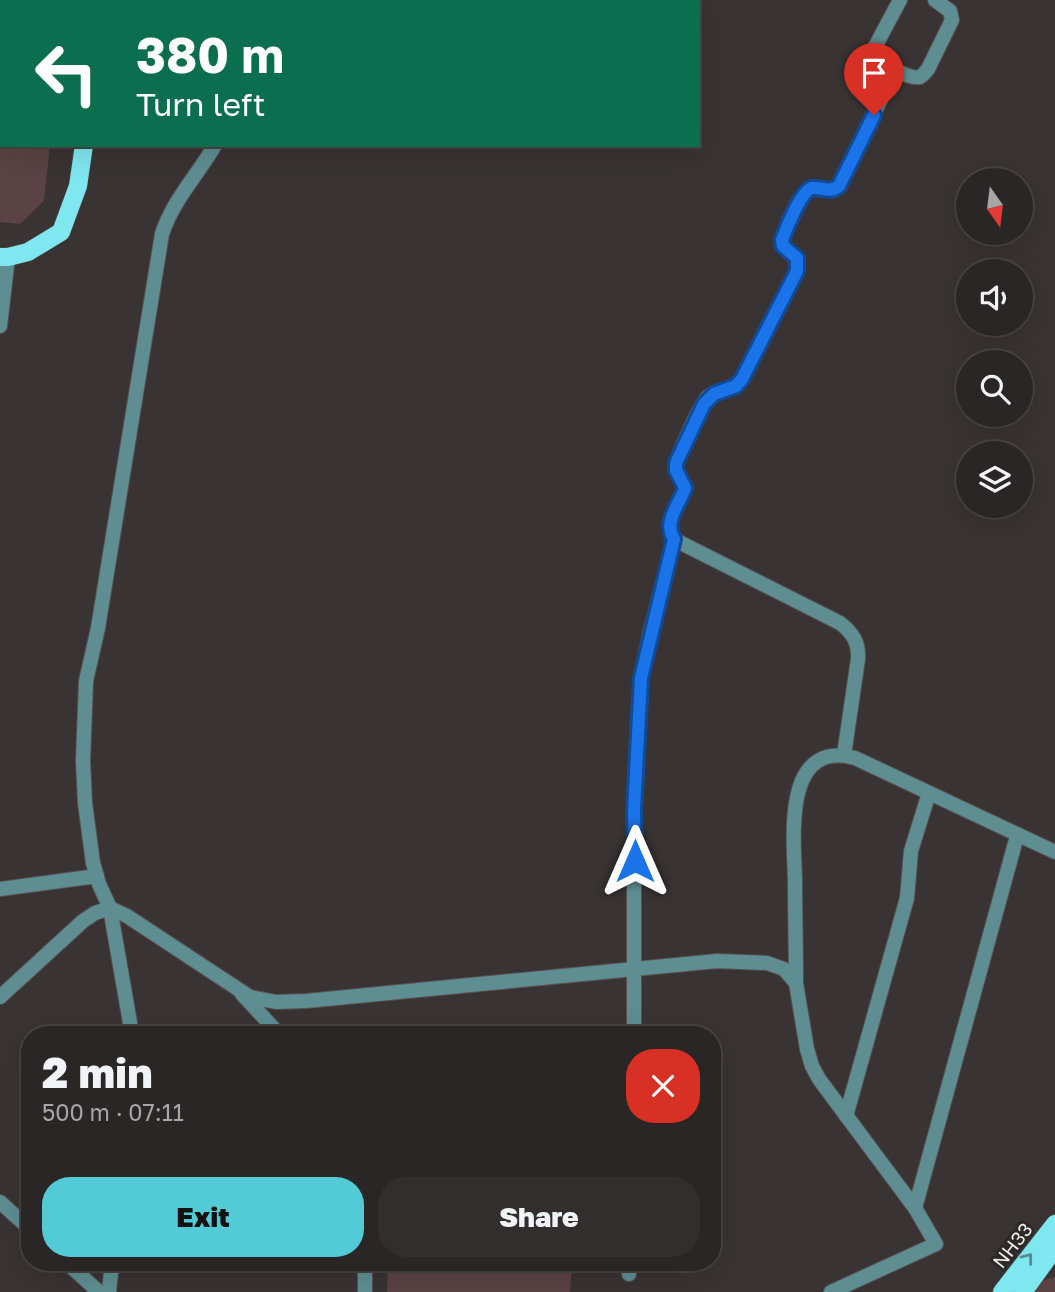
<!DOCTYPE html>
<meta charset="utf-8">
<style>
body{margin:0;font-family:"Golos Text",sans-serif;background:#332e2e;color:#f1f3f6;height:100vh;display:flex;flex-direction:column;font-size:26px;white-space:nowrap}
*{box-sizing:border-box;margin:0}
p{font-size:23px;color:#a6a5a7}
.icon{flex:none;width:38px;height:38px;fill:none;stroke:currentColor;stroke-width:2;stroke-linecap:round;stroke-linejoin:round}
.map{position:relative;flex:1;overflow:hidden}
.details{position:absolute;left:21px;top:1026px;width:700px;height:245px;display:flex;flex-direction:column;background:#2b2626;border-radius:28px;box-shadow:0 7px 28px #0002,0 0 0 2px #474343}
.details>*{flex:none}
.banner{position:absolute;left:0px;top:0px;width:700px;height:147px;box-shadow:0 7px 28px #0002,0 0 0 2px #474343;background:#0b6e4f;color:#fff;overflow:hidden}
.needle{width:46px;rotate:166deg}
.fabs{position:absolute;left:956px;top:168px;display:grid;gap:14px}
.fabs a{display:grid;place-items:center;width:77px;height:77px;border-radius:50%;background:#2b2626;box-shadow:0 7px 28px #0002,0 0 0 2px #474343;font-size:35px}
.pin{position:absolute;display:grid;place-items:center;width:60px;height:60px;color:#fff;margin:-72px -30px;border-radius:50% 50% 50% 0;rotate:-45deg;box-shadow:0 0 7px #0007}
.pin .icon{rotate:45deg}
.me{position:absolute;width:77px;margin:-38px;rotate:0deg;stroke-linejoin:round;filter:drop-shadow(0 0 5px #0008)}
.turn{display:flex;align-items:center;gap:24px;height:147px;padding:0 21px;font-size:32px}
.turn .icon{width:91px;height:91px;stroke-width:2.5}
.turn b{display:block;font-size:49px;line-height:60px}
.round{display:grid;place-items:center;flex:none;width:74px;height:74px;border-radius:28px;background:#332e2e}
.headline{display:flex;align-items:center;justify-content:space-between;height:119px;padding:0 21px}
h1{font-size:42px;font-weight:800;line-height:52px}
.action{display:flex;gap:14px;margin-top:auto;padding:14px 21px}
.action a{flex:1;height:80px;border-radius:28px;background:#52cbd7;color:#111;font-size:28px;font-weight:800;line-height:80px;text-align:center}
.action a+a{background:#332e2e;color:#f1f3f6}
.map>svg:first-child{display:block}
.green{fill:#5b4244}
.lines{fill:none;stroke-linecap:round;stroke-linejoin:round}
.stream{stroke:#052023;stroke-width:3.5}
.minor-casing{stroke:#575151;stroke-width:16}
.major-casing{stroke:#575151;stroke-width:19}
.minor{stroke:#5e8e92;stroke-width:14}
.major{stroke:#7fe7f0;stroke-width:18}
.oneway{stroke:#56888c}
.route-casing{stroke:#114b97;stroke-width:18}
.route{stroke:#1a73e8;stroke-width:12}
.labels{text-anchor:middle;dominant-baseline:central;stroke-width:6;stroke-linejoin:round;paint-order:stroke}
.street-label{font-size:19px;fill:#f2eeee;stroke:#2e2929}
</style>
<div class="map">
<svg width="1055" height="1292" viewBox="0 0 1055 1292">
<rect width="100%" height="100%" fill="#393333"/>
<g class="green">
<path d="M0,0H67L2,2V145H50L44,201L20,224L0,222Z"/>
<path d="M388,1262H572L570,1292H387Z"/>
<path d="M1055,1277V1292H1016L1020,1287Z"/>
</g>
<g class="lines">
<path class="stream" d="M597,0L598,2"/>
<g class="minor-casing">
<g id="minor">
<path d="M900,0L876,45L875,53C879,62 909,80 920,77C924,75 925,72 928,69L952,20L950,11L935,0"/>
<path d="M269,2V0"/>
<path d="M0,326L8,257"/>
<path d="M844,755L858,659C859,643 853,633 840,623L679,542C659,527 678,505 685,488L676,470V462C681,449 699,406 708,397C719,388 733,391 742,379L797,271V258L783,246L782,240C786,229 802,189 812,188C823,187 829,194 839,186L895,70"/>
<path d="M0,889L97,876"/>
<path d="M796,983C796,949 795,915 795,881C794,838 782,739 855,758L1055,852"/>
<path d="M242,994L279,1034"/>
<path d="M0,997L83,921L95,913L110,908L127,916L250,997L276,1002L306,1001L717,961L767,963L784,969L796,983L807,1049L812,1066L819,1079L915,1208L936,1244L831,1292"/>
<path d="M132,1034L110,908L99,884L93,863L85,803L83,761L86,681L98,628L162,234C173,200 197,176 215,145"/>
<path d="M634,1034V811L638,714L641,678L649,637L674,539"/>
<path d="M846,1116L907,898L911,851L929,793"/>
<path d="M0,1202L30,1229"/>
<path d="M915,1208L1017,836"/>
<path d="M66,1262L99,1292"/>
<path d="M365,1262V1292"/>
<path d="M629,1274V1262"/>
<path d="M109,1292L112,1262"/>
</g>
</g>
<g class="major-casing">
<g id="major">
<path d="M103,2L104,0"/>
<path d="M0,257H8L28,252L61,232L78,186L84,145"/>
<path d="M1002,1292L1055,1224"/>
<path d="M1023,1292L1055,1248"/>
</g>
</g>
<use href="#minor" class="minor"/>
<use href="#major" class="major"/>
</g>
<defs><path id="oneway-chevron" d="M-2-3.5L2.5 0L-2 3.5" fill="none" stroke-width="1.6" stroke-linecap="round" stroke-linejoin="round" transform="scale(1.75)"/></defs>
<use class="oneway" href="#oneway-chevron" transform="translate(1028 1258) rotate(-52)"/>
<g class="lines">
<g class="route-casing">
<path id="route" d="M635,861L634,811L641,678L674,539C663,522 679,505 685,488L676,470V463L704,404L714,394L736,386L742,379L797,271V258L783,246L782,240C786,229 802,189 812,188C823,187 829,194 839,186L874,115"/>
</g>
<use href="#route" class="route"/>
</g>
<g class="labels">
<g class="street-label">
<text transform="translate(1012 1245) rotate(-52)">NH33</text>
</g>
</g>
</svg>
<div class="fabs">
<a><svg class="needle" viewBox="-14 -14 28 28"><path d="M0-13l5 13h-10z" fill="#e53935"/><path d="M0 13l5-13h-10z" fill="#a6a5a7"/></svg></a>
<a><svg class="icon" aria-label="sound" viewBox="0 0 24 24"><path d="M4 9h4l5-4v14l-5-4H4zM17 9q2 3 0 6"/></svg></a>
<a><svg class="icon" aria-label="search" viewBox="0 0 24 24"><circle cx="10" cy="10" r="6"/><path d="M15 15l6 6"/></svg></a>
<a><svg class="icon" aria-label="layers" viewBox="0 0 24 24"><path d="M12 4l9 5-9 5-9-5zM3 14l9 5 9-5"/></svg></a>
</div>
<div class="pin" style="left:874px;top:115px;background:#d93025"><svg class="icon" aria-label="arrive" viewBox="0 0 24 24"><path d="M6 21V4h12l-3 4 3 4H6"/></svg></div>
<svg class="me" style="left:635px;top:861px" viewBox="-20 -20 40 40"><path d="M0-17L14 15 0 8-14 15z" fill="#1a73e8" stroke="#fff" stroke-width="4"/></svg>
<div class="banner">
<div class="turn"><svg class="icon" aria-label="left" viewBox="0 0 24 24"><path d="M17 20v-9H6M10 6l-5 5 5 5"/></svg><div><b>380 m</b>Turn left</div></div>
</div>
<section class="details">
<div class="headline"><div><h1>2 min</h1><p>500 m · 07:11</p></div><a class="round" style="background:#d93025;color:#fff"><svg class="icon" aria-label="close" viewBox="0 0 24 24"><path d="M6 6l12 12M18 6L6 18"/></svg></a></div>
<div class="action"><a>Exit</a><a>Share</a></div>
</section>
</div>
